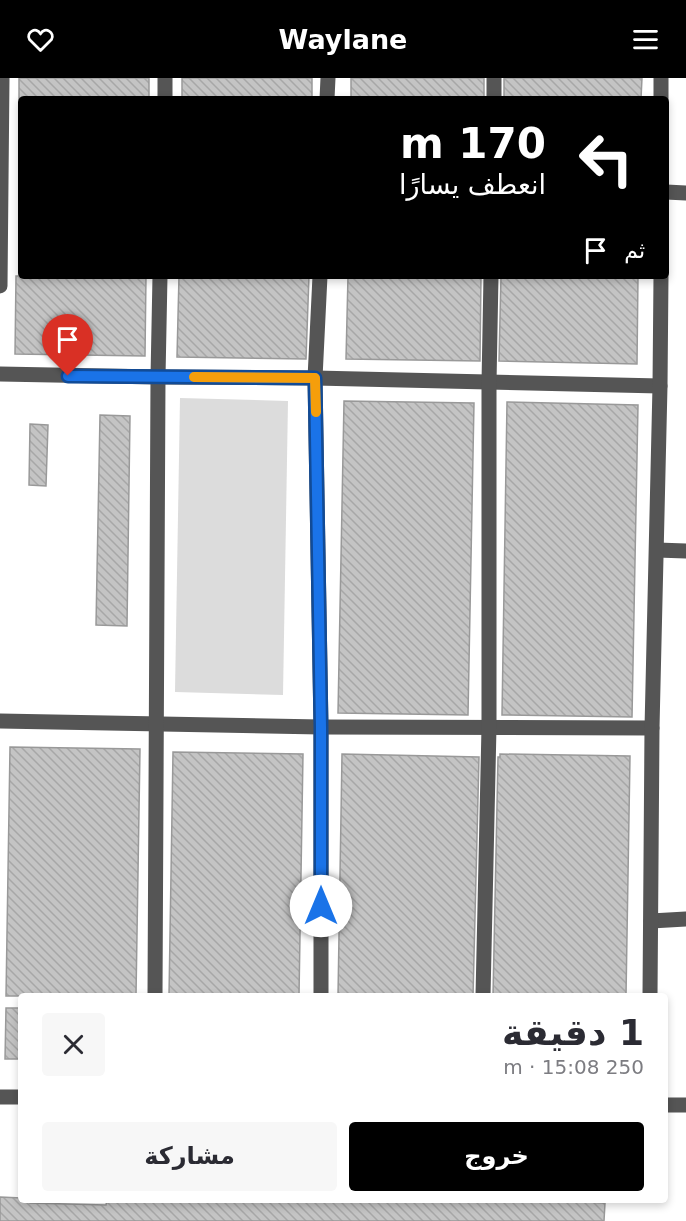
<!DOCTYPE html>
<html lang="ar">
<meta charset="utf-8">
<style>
body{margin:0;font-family:"DejaVu Sans","Noto Naskh Arabic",sans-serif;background:#f7f7f7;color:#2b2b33;direction:rtl;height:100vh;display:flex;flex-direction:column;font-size:22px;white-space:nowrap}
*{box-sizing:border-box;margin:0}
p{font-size:20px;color:#7c7c81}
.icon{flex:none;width:33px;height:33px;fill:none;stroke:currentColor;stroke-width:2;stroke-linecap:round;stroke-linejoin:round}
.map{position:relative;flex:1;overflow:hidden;direction:ltr}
.panel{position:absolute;left:18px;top:915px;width:650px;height:210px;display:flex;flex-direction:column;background:#fff;border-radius:6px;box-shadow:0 3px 9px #0003;direction:rtl}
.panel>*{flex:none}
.banner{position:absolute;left:18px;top:18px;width:651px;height:183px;border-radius:6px;box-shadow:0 3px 9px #0003;direction:rtl;background:#000;color:#fff;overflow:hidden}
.pin{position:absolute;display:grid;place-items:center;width:51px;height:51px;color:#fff;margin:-62px -26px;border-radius:50% 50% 50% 0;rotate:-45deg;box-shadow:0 0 6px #0007}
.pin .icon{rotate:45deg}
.me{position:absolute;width:66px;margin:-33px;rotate:0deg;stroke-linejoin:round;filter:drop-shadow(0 0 4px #0008)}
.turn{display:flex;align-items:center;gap:21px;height:126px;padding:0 24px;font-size:27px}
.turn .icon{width:78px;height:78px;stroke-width:2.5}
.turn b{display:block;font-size:42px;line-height:51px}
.then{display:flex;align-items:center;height:57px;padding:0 24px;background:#0003;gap:12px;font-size:22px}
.round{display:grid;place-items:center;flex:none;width:63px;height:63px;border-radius:6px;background:#f7f7f7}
.head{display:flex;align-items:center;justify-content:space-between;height:102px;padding:0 24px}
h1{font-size:36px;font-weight:600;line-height:45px}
.primary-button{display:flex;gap:12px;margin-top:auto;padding:12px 24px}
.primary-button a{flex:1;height:69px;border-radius:6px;background:#000;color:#fff;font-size:24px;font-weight:600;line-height:69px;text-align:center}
.primary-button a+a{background:#f7f7f7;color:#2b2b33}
header{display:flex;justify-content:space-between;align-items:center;height:78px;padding:0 24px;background:#000;color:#fff;font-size:27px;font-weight:600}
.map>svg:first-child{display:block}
.green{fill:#dcdcdc}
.building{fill:url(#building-back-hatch);stroke:#999;stroke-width:1.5}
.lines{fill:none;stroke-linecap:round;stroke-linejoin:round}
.minor{stroke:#555;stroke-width:15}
.route-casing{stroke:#114b97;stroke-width:15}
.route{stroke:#1a73e8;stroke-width:10}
.slow{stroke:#f59e0b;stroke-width:10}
</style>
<header><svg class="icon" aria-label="menu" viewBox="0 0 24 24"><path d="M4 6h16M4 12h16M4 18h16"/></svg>Waylane<svg class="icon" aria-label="heart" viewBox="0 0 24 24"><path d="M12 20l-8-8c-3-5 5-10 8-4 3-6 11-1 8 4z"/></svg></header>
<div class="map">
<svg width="686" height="1143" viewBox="0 0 686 1143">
<defs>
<pattern id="building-back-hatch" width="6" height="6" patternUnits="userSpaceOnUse" patternTransform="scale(1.5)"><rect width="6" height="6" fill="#c4c4c4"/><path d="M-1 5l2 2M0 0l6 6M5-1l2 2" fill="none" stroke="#a7a7a7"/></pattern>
</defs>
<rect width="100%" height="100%" fill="#fff"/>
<path class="green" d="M180,320L288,323L283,617L175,614Z"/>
<g class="building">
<rect x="19" y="0" width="130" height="21"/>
<rect x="182" y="0" width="130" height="21"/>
<rect x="351" y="0" width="133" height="21"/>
<path d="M504,0H642L641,21H504Z"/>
<path d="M16,198H146L145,278L15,276Z"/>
<path d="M179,198H309L306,281L177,279Z"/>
<path d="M348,198H481L480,283L346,281Z"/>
<path d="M501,198H638L637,286L499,283Z"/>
<path d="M344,323L474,325L468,637L338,635Z"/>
<path d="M507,324L638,327L632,639L502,637Z"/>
<path d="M100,337L130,338L127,548L96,547Z"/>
<path d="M30,346L48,347L46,408L29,407Z"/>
<path d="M10,669L140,671L136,918H6Z"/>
<path d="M173,674L303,676L299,918H169Z"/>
<path d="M342,676L479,679L473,918H338Z"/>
<path d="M500,676L630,678L626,918H493L498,679H500Z"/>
<path d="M6,930H21V981H5Z"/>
<path d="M0,1119L21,1120V1122H30V1125L106,1127L107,1122H231V1123L280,1124V1122H549L605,1125L604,1143H0Z"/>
</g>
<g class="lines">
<g class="minor">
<path d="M661,0V21"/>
<path d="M165,21V0"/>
<path d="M327,21L328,0"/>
<path d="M494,21V0"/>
<path d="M666,114L686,115"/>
<path d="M320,198L315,300L321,649V918"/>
<path d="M0,208L2,0"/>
<path d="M0,296L158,299L315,300L660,308"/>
<path d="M657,472L686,473"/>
<path d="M0,643L321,649L652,650"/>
<path d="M651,843L686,841"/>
<path d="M155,918L158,299L160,198"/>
<path d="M483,918L489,649V305L491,198"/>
<path d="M650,918L652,650L660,308L661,198"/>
<path d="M0,1019H21"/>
<path d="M664,1027H686"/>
</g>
</g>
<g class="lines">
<g class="route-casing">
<path id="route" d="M68,298L315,300L321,649V828"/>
</g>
<use href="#route" class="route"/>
<path class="slow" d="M194,299L315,300L316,334"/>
</g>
</svg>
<div class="pin" style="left:68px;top:298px;background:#d93025"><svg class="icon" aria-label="arrive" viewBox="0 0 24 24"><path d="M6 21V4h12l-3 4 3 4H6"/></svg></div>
<svg class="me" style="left:321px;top:828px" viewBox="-20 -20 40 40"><circle r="19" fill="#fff"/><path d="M0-13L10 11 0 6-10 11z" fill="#1a73e8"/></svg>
<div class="banner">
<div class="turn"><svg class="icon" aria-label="left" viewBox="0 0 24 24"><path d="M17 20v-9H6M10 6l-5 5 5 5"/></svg><div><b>170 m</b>انعطف يسارًا</div></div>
<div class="then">ثم<svg class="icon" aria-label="arrive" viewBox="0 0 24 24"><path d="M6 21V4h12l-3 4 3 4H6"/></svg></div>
</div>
<section class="panel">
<div class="head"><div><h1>1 دقيقة</h1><p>250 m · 15:08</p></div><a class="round"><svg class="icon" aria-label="close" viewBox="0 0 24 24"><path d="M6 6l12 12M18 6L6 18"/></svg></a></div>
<div class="primary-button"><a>خروج</a><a>مشاركة</a></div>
</section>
</div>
